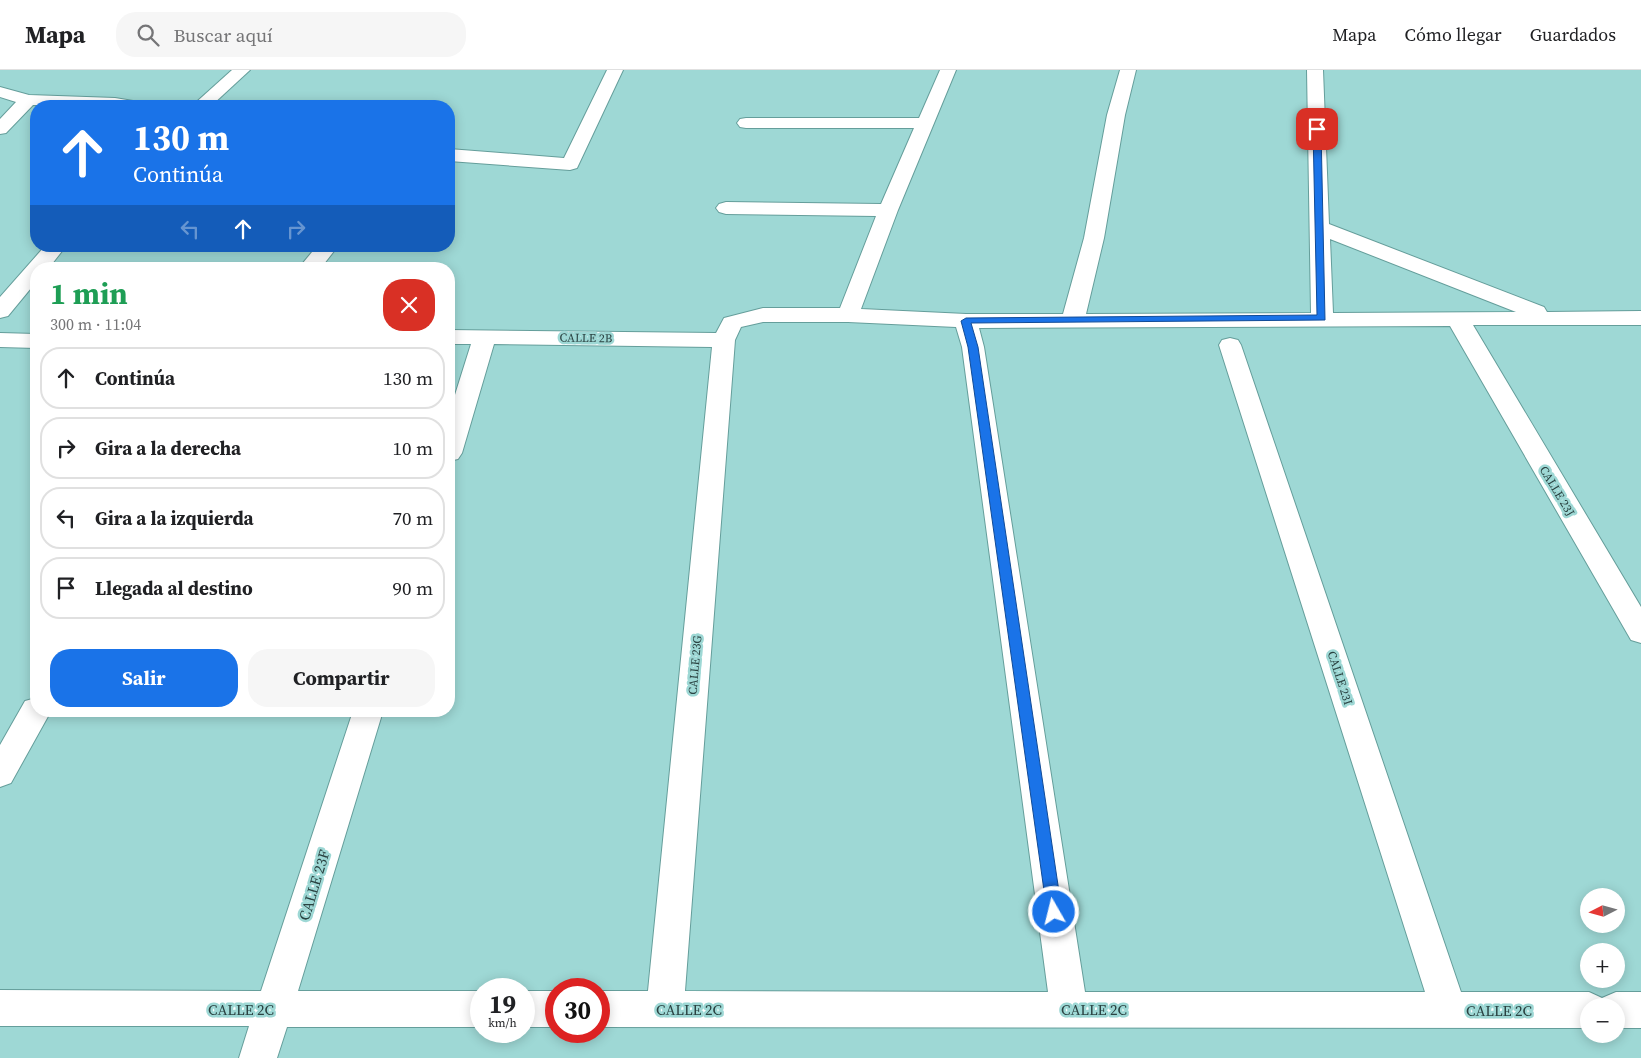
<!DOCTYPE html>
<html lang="es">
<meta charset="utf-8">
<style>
body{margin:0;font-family:"Source Serif 4",serif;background:#f6f6f6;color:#202124;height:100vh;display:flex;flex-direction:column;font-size:19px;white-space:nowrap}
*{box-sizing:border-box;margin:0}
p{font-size:16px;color:#757577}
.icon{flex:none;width:28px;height:28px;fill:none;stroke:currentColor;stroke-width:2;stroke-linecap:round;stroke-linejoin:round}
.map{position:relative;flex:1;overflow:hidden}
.details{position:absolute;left:30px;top:192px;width:425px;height:455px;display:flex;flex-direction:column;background:#fff;border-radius:20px;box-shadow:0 2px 12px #0003}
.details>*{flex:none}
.banner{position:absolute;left:30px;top:30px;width:425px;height:152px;border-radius:20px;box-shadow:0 2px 12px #0003;background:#1a73e8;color:#fff;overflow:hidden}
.needle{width:32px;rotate:264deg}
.tools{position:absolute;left:1580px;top:818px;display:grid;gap:10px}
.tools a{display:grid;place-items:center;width:45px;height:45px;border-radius:50%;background:#fff;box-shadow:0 2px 12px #0003;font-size:25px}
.speed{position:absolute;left:470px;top:908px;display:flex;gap:10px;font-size:25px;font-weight:700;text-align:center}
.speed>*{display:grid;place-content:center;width:65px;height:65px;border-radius:50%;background:#fff;box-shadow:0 2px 12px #0003;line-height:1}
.speed small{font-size:12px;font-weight:400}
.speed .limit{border:8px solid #d22;background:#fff;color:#111}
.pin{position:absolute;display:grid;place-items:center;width:42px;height:42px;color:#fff;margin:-21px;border-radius:10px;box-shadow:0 2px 8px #0006}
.me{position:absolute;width:55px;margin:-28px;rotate:352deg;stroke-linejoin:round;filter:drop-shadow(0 0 4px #0008)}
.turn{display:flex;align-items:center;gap:18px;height:105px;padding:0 20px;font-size:22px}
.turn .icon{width:65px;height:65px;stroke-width:2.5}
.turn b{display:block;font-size:35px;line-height:42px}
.lanes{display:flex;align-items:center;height:48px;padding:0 20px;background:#0003;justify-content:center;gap:25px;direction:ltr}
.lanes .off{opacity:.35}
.round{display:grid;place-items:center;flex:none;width:52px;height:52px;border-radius:20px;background:#f6f6f6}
.overview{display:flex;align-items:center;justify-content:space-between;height:85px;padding:0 20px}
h1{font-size:30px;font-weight:700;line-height:38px;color:#1e9e55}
.cta{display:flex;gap:10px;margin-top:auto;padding:10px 20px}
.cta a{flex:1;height:58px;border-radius:20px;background:#1a73e8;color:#fff;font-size:20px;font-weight:700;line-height:58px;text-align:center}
.cta a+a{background:#f6f6f6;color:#202124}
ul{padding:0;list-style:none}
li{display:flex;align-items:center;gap:15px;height:62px;margin:0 10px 8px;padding:0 10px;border:2px solid #e0e0e0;border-radius:20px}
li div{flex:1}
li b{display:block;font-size:19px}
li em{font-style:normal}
header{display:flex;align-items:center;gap:30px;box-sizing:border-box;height:70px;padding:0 25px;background:#fff;border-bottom:1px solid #e0e0e0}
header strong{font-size:24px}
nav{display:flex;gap:28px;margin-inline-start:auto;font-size:18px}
.search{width:350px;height:45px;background:#f6f6f6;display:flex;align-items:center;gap:12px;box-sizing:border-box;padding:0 18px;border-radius:20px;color:#757577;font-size:19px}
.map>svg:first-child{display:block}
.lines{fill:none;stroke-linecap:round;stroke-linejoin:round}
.minor-casing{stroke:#659e9b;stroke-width:2}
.minor{fill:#fff;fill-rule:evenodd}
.route{fill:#1a73e8;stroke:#114b97}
.labels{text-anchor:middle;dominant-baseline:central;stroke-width:5;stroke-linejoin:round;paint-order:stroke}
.street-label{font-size:12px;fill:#2a4241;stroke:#9ed8d5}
.near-street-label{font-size:15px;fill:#2a4241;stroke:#9ed8d5}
</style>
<header>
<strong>Mapa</strong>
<div class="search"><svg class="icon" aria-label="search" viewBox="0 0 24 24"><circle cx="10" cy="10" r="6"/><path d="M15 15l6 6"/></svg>Buscar aquí</div>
<nav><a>Mapa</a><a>Cómo llegar</a><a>Guardados</a></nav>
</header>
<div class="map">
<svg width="1641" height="988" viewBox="0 0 1641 988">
<rect width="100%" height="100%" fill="#9ed8d5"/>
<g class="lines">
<g class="minor-casing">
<g id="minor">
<path d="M232,0H250L211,36H192Z"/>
<path d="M607,0H623L577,98L570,100L449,91V79L564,88Z"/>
<path d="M940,0H956L898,140L861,239L966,244H1063L1084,168L1107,45L1120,0H1136L1125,45L1104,168L1086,244L1311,243L1307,0H1323L1329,154L1544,237L1547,242L1641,241V255H1473L1641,537V573L1631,570L1450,256L979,258L984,277L1085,922H1425L1219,275L1222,270L1230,268L1238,270L1241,275L1461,922H1589L1602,928L1616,922H1641V958H1616V936H1589V958L599,957V921H648L712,277L494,274L462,383L458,389L449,391V344L471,274H449V260L716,263L724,248L763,238H840L876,146L726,144L719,142L716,138L719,134L726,132L881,134L914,58H746L740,57L737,53L740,49L746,48H919ZM1330,169L1516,242L1333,243ZM763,252H848L956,257L962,277L1048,922L685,921L735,270L741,257Z"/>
<path d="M0,17L29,25L115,28L139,32L142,36L33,35L6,63L0,64V49L16,32L0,27Z"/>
<path d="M45,176H66L48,199H36V212L8,246L0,248V227Z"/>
<path d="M317,176H338L320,199H298Z"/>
<path d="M0,263L36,264V278L0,277Z"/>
<path d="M36,628V641H51L11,713L0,717V675L25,631Z"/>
<path d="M353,641H383L298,921H481V957H287L277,988H239L249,956H0V920L261,921Z"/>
<rect x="524" y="921" width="32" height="36"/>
</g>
</g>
<use href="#minor" class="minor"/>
</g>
<path class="route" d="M1317,57L1321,59L1325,250L971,253L978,277L1062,842L1060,847L1054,848L1049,847L1047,842L968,277L961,251L966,248L1317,245L1313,59Z"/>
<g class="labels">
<g class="street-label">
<text transform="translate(586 268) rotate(1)">CALLE 2B</text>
<text transform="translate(1557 421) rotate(59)">CALLE 23J</text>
<text transform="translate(695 595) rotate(-85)">CALLE 23G</text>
<text transform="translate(1340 608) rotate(72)">CALLE 23I</text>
</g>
<g class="near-street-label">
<text transform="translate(314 815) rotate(-73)">CALLE 23F</text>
<text x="241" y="939">CALLE 2C</text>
<text x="689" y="939">CALLE 2C</text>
<text x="1094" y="939">CALLE 2C</text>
<text x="1499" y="940">CALLE 2C</text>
</g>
</g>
</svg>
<div class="tools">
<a><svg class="needle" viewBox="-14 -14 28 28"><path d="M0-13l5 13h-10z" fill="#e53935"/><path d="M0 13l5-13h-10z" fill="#757577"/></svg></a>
<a>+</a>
<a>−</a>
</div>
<div class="speed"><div>19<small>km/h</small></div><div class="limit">30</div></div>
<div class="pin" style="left:1317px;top:59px;background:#d93025"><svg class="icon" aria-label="arrive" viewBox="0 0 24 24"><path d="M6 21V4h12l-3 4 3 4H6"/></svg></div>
<svg class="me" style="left:1054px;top:842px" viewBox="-20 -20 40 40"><circle r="17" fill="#1a73e8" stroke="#fff" stroke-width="3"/><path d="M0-11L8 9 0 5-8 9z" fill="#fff"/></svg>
<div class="banner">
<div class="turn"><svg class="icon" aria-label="ahead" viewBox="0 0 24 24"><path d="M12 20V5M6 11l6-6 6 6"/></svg><div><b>130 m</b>Continúa</div></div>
<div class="lanes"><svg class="icon off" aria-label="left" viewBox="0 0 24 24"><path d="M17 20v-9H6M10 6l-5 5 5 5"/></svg><svg class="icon" aria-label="ahead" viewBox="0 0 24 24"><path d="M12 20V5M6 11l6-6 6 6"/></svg><svg class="icon off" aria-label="right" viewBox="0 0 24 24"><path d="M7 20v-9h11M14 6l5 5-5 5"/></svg></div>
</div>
<section class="details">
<div class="overview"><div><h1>1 min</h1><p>300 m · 11:04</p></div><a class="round" style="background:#d93025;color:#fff"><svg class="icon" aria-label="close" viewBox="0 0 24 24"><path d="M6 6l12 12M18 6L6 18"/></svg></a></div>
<ul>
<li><svg class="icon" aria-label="ahead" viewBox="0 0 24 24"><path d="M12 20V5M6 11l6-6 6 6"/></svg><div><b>Continúa</b></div><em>130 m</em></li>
<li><svg class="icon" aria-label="right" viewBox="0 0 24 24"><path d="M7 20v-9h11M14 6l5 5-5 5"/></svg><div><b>Gira a la derecha</b></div><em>10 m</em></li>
<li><svg class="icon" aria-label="left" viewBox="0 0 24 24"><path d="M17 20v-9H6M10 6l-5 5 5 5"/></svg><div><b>Gira a la izquierda</b></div><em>70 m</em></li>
<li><svg class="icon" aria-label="arrive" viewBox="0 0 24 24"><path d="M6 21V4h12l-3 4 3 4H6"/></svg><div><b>Llegada al destino</b></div><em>90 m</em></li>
</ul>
<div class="cta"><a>Salir</a><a>Compartir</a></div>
</section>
</div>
